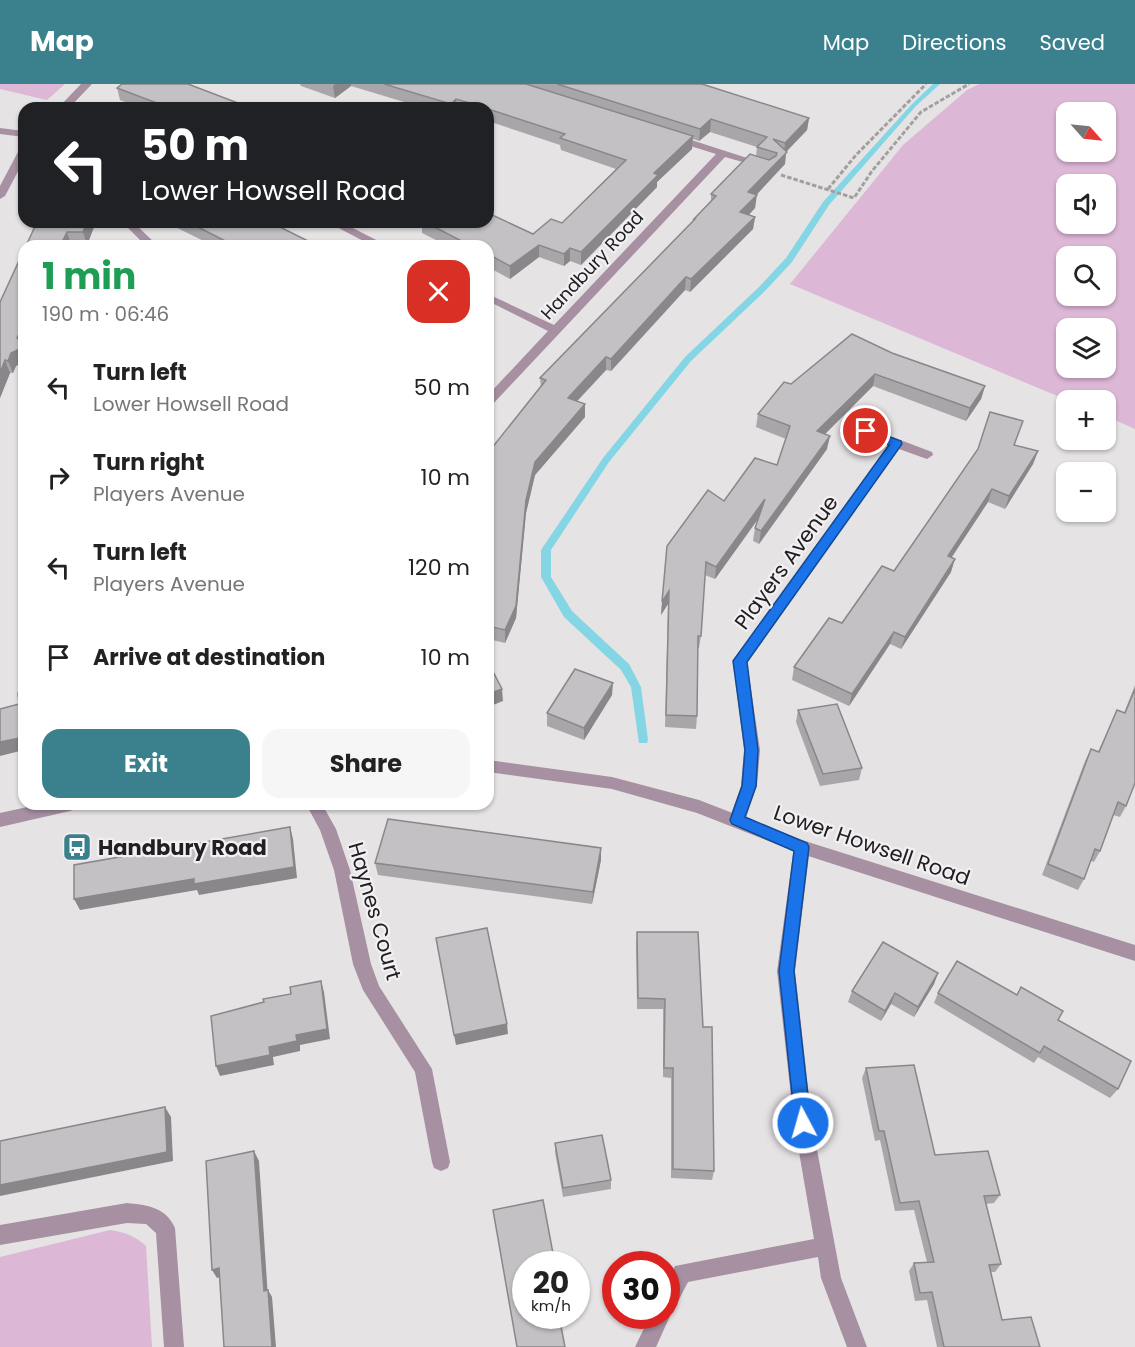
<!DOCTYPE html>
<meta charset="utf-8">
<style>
body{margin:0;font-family:Poppins,sans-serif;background:#f6f6f6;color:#222;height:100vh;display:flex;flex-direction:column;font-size:22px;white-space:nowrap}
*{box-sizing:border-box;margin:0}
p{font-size:20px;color:#767676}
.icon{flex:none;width:33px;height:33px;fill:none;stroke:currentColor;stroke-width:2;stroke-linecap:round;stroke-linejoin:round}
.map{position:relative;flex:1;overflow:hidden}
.panel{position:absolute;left:18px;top:156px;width:476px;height:570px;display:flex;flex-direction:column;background:#fff;border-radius:18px;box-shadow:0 2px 4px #0004}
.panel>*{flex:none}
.guide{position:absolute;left:18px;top:18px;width:476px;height:126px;border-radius:18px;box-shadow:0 2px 4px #0004;background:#202124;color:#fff;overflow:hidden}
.needle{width:39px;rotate:117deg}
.buttons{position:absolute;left:1056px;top:18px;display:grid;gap:12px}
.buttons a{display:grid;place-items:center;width:60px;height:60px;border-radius:12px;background:#fff;box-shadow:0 2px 4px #0004;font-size:30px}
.speed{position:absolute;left:512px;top:1167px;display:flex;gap:12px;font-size:30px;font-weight:700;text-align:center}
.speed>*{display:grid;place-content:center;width:78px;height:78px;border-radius:50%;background:#fff;box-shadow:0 2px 4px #0004;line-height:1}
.speed small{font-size:15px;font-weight:400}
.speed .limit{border:9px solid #d22;background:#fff;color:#111}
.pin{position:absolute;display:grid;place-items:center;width:51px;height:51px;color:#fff;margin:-26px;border:3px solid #fff;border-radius:50%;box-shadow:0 2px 6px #0007}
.me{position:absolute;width:66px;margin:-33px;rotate:354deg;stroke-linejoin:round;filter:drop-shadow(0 0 4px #0008)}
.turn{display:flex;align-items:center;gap:21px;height:126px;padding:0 24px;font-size:27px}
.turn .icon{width:78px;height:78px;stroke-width:2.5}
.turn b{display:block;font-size:42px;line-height:51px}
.round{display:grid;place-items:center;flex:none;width:63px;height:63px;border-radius:18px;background:#f6f6f6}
.overview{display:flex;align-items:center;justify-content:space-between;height:102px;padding:0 24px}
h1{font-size:36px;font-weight:700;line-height:45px;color:#1e9e55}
.action{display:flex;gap:12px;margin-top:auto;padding:12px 24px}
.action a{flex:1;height:69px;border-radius:18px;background:#3b808d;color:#fff;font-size:24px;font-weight:700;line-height:69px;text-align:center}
.action a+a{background:#f6f6f6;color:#222}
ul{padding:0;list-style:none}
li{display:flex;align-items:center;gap:18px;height:90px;padding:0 24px}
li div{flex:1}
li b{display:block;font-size:22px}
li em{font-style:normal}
header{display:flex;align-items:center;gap:36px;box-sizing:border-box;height:84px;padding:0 30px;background:#3b808d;color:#fff}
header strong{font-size:28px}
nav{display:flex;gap:33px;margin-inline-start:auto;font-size:21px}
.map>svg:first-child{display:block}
.green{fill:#ddb7d6;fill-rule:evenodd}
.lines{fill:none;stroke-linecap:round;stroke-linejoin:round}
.stream{fill:#85d6e5;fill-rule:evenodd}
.path{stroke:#a29fa1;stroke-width:3;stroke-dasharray:4.5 2;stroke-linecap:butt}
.service{fill:#a690a2;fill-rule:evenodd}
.minor{fill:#a690a2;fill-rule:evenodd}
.tertiary{fill:#a690a2;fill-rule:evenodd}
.wall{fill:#a9a6a9}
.shaded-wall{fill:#898789}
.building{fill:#c4c1c4;stroke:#898789;stroke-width:1.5}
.route{fill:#1a73e8;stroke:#114b97;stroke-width:1.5}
.labels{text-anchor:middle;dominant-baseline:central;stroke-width:4.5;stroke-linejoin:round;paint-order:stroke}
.far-street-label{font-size:18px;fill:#212021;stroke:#f3f0f3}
.street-label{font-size:21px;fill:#212021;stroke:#f3f0f3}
.poi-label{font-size:21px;font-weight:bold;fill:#212021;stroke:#f3f0f3;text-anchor:start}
</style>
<header>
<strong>Map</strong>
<nav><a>Map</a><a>Directions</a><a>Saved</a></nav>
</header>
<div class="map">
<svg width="1135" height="1263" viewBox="0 0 1135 1263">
<rect width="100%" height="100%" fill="#e6e3e5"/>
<g class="green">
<path d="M0,0H65L47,16L0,5Z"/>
<path d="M979,0H1135V345L1106,332V316H1067L790,200L903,61L967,6ZM1066,28H1106V68H1066ZM1066,100H1106V140H1066ZM1066,172H1106V212H1066ZM1066,244H1106V284H1066Z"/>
<path d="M110,1146C124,1148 135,1152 146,1162L152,1263H0V1173Z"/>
</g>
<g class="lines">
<path class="stream" d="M933,0H940L916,22L829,121L792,178L765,207L691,277L609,378L551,466V493L572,527L629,580L641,603L648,656L647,659H639L631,603L621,586L564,533L541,493V466L603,374L685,273L759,203L786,174L823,118L912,20Z"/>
<g class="path">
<path d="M781,91L854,114L872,87L921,28L969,0"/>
<path d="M828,105L856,71L926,0"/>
</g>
<g class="service">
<path d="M0,44L24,47V53L0,50Z"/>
<path d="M122,138H133L158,162H146Z"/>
<path d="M306,720H322L336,745L350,786L371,880L379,902L432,985L450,1078L448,1084L441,1087L434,1084L432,1078L415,988L363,906L353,880L334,786L320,746Z"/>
</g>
<g class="minor">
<path d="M668,51H676L769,81L764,84L725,73L492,321L488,322V311L548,247L488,217V210L554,241L716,70L668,55Z"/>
<path d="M327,138H341L388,162H373Z"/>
<path d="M866,343L932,368L933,371L927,375L899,365L747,578L760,666L757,702L745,736L743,741L737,743L731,741L729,736L741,702L744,666L733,577L889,361L862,350L860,347L862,344Z"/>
<path d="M802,756L808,758L810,763L795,887L812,1039L841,1194L867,1263H847L821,1194L818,1173L688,1198L673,1227L669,1229L670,1232L656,1263H635L650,1232H666V1199L675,1182L814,1155L794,1039L777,887L794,763L796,758Z"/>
<path d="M127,1119C147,1121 166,1123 175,1144L184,1263H164L156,1149L146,1140L127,1139L0,1161V1141Z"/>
</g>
<g class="tertiary">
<path d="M81,0H92L69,24H58Z"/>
<path d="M24,63V76L5,112L0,115V102L19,66Z"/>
<path d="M488,676L612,693L699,716L805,757L1135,861V877L802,770L697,729L612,705L488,688Z"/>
<path d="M41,720H78L76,725L70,727L0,743V729Z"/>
</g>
</g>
<g class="wall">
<path d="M300,0H702L809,34L807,46L786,68L785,80L756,111L755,124L749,131L755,133L753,145L690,208L685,206L611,287L606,286L577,317L585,333L535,391L526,429L516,534L505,559L488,555V377L541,303L540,294L693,137L694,135L711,117V110L756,72L757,63L710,48L699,57L693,55L692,65L657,98V103L581,181L570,177L564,182L539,173L510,195L488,183V162H448L422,149V138H488L533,150L562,139L616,85L561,66L560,61L488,37V24H424L351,2L335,14L301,2Z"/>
<path d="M117,4L251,24H141L120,16Z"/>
<path d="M96,138L87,161L71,160L70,162H26Z"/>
<path d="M165,138H270L318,162H214Z"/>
<path d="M0,218L16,282L13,289H10L0,314Z"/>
<path d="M892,269L985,302L981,315L966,337L873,302L825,350L827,365L759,460L753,457L755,444L758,435L715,495L705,491L701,552L699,564H698L697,632L696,645L665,643L668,520L661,531L667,462L724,417L777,381L786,355L756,343L758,330L791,300Z"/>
<path d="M1038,367L1033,380L1005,425L988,418L951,474V488L901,565L890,560L849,622L792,596L794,583L842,539L894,487Z"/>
<path d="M1135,601V699L1126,722L1120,733L1113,731L1100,767L1094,778L1091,777L1084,795L1078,806L1042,791L1085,677L1091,665L1098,668L1117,626L1124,629Z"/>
<path d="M612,611L584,656L547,642V629Z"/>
<path d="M798,626L862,684L859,696L820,702L796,638Z"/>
<path d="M601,764V776L592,820L378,791L375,779Z"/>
<path d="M637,848L703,943L714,1087L712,1096L671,1094V994L663,993V925H637L636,859Z"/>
<path d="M938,889L934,900L914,933L891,920L881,937L848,918L852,907Z"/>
<path d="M938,909L1058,936L1118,1005L1110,1014L1038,973L1034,979L934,919Z"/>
<path d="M866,984L935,1071L1000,1111L994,1119L986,1120L1001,1180L995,1188H991L1002,1236L1040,1263H937L927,1216L915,1217L909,1187L914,1179L927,1178L914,1126L895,1127L880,1056L875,1057L862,994Z"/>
<path d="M555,1059L611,1096V1105L563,1113L555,1068Z"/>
</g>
<g class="shaded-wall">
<path d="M335,0H351V2L335,14L333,2Z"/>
<path d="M456,15L457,24H451V20Z"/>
<path d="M809,34L807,46L786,68L785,80L747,121L748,108L784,70L785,59Z"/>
<path d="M711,35L710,48L699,57L700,45Z"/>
<path d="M693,52L692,65L657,98V103L581,181V168L654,89Z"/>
<path d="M757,111L755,124L739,141L740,128Z"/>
<path d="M755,133L753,145L690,208L691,195Z"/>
<path d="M87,138H96L87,161L83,148Z"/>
<path d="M67,148L71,160L70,162H60Z"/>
<path d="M539,161V173L510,195V182Z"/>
<path d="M570,164V177L564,182V170Z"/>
<path d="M686,193L685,206L611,287V275Z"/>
<path d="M24,240V278L16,282L13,289L8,277Z"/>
<path d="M606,273V286L568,327V314Z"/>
<path d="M5,276L10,289L0,314V289Z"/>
<path d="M875,290L873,302L815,360L817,347Z"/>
<path d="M985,302L981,315L966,337L970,324Z"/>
<path d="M585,320V333L535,391L526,429L516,534L505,559V546L526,416L535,378Z"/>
<path d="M830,352L827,365L759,460L761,447Z"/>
<path d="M1038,367L1033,380L1005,425L1009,412Z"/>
<path d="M992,405L988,418L944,485L948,472Z"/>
<path d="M765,415L763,428L715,495L716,483Z"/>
<path d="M955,475L951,488L901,565L905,553Z"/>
<path d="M669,507L668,520L661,531L662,518Z"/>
<path d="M894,548L890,560L849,622L852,610Z"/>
<path d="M613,599L612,611L584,656V644Z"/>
<path d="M502,605L503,617L488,623V610Z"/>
<path d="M24,653V666L0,672V658Z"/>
<path d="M290,743L293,755L297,794L199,811L197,806L80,826L74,815Z"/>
<path d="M601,764V776L592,820L593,808Z"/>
<path d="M938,889L934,900L914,933L918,923Z"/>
<path d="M321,897L324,908L330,955L300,961V967L273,973L274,981L220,992L216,982L296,951Z"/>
<path d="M895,909L891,920L881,937L885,927Z"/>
<path d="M507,940L508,950L456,961L454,951Z"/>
<path d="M165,1023L171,1033L173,1077L0,1112V1101Z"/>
<path d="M254,1067L259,1077L268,1214L264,1207Z"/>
<path d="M219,1184L224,1192L217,1194L212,1186Z"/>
<path d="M268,1206L272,1213L276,1263H272Z"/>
</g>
<g class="building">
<path d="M122,0H188L251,24H170L117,4Z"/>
<path d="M384,0H526L693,52L654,89L658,91L581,168L570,164L564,170L539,161L510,182L488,170V162H471L425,138H488V129L533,150L551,135L562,139L626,76L560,54L565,50L488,25V24L456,15L451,20Z"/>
<path d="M557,0H702L809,34L785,59L773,55L787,68L748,108L757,111L740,128L755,133L691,195L686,193L611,275L606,273L568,314L585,320L535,378L526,416L516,522L505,546L488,542V412L491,397L488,396V377L491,365L546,296L540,294L695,135H694L716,112L711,110L750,70L769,76L776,72L777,69L757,63L767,53L711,35L700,45Z"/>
<path d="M37,138H87L83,148H67L60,162H26Z"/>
<path d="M188,138H270L318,162H235Z"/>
<path d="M24,166V240L17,254L24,259V263L11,269L8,277L5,276L0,289V218Z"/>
<path d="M852,250L892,269L985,302L970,324L875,290L817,347L830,352L761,447L755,444L765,415L716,483L706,478L701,552H698L697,632L666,631L669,507L662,518L667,462L708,406L724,417L755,374L777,381L790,342L758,330L784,298L791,300Z"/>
<path d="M990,328L1023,337L1014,361L1038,367L1009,412L992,405L948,472L955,475L905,553L894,548L852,610L794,583L829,534L842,539L882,482L894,487L978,365Z"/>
<path d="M488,578L502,605L488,610Z"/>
<path d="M575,585L613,599L584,644L547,629Z"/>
<path d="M1135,605V699L1126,722L1118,718L1100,767L1095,765L1084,795L1048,780L1091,665L1099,668L1117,626L1125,629Z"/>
<path d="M24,608V653L0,658V625L19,620L18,609Z"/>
<path d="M837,620L862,684L823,690L798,626Z"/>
<path d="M388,735L601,764L593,808L375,779Z"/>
<path d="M290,743L294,783L194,800V795L74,815V781Z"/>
<path d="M487,844L507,940L454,951L436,854Z"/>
<path d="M637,848H698L703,943H712L714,1087L673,1085V984H664L665,915L638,914Z"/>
<path d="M883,858L938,889L918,923L895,909L885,927L852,907Z"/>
<path d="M957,877L1017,911L1021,903L1063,927L1058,936L1131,977L1118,1005L1044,962L1040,969L938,909Z"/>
<path d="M321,897L327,945L296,951L297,957L269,963L270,971L216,982L211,932L264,918L263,915L291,910L290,903Z"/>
<path d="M914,981L935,1071L988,1067L1000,1111L984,1112L1001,1180L989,1181L1002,1236L1031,1233L1040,1263H944L932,1208L920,1209L914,1179L934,1178L919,1117L900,1119L884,1047H879L866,984Z"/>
<path d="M165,1023L167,1068L0,1101V1057Z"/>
<path d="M602,1051L611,1096L563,1104L555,1059Z"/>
<path d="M254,1067L264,1207L268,1206L272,1263H224L219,1184L212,1186L206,1077Z"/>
<path d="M543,1116L555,1180H525V1232H559L565,1263H517L493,1126Z"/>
</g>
<path class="route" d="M866,344L901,357L902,360L747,578L758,666L756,702L745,733L807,759L809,763L794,887L811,1039L809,1044L803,1047L797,1044L795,1039L779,887L794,767L732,740L730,736L742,702L745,666L733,577L889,361L862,350V345Z"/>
<defs>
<g id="bus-square" transform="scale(1.5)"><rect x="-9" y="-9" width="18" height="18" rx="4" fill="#3b808d" stroke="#f3f0f3"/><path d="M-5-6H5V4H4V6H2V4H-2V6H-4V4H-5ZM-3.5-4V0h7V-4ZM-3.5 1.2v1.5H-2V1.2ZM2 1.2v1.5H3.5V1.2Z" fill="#fff"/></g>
</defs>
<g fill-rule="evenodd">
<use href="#bus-square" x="77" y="763"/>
</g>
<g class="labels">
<g class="far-street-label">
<text transform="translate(592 181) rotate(-47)">Handbury Road</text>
</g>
<g class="street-label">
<text transform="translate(786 478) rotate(-54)">Players Avenue</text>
<text transform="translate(872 761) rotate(19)">Lower Howsell Road</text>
<text transform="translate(375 827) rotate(74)">Haynes Court</text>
</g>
<g class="poi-label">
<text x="98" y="763">Handbury Road</text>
</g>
</g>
</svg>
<div class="buttons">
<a><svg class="needle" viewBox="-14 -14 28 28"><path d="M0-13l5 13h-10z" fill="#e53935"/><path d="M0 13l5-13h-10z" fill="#767676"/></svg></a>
<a><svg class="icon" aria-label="sound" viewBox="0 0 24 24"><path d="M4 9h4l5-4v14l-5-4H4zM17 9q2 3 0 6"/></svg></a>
<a><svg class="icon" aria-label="search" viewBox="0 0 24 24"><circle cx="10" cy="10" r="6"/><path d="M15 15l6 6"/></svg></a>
<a><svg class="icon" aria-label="layers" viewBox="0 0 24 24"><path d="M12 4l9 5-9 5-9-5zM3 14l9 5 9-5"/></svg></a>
<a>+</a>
<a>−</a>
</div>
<div class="speed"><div>20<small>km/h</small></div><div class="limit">30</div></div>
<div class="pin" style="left:866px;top:347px;background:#d93025"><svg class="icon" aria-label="arrive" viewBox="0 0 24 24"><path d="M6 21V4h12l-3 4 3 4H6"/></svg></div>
<svg class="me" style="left:803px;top:1039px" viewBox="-20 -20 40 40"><circle r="17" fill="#1a73e8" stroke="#fff" stroke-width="3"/><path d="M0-11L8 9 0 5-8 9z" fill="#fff"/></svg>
<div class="guide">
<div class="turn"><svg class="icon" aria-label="left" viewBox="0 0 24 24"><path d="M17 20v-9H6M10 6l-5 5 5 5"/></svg><div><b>50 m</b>Lower Howsell Road</div></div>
</div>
<section class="panel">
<div class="overview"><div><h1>1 min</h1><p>190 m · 06:46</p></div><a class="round" style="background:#d93025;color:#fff"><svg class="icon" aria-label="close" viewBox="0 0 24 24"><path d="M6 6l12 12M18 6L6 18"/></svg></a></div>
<ul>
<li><svg class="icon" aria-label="left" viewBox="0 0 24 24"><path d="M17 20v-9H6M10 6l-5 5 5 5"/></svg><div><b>Turn left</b><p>Lower Howsell Road</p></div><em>50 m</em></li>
<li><svg class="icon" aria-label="right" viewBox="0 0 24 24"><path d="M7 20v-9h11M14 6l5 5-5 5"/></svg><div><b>Turn right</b><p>Players Avenue</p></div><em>10 m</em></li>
<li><svg class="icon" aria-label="left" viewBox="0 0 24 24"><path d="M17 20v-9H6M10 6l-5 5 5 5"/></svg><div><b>Turn left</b><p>Players Avenue</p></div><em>120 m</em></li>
<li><svg class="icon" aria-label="arrive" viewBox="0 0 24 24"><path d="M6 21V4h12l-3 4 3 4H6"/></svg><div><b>Arrive at destination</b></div><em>10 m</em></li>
</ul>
<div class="action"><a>Exit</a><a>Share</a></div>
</section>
</div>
